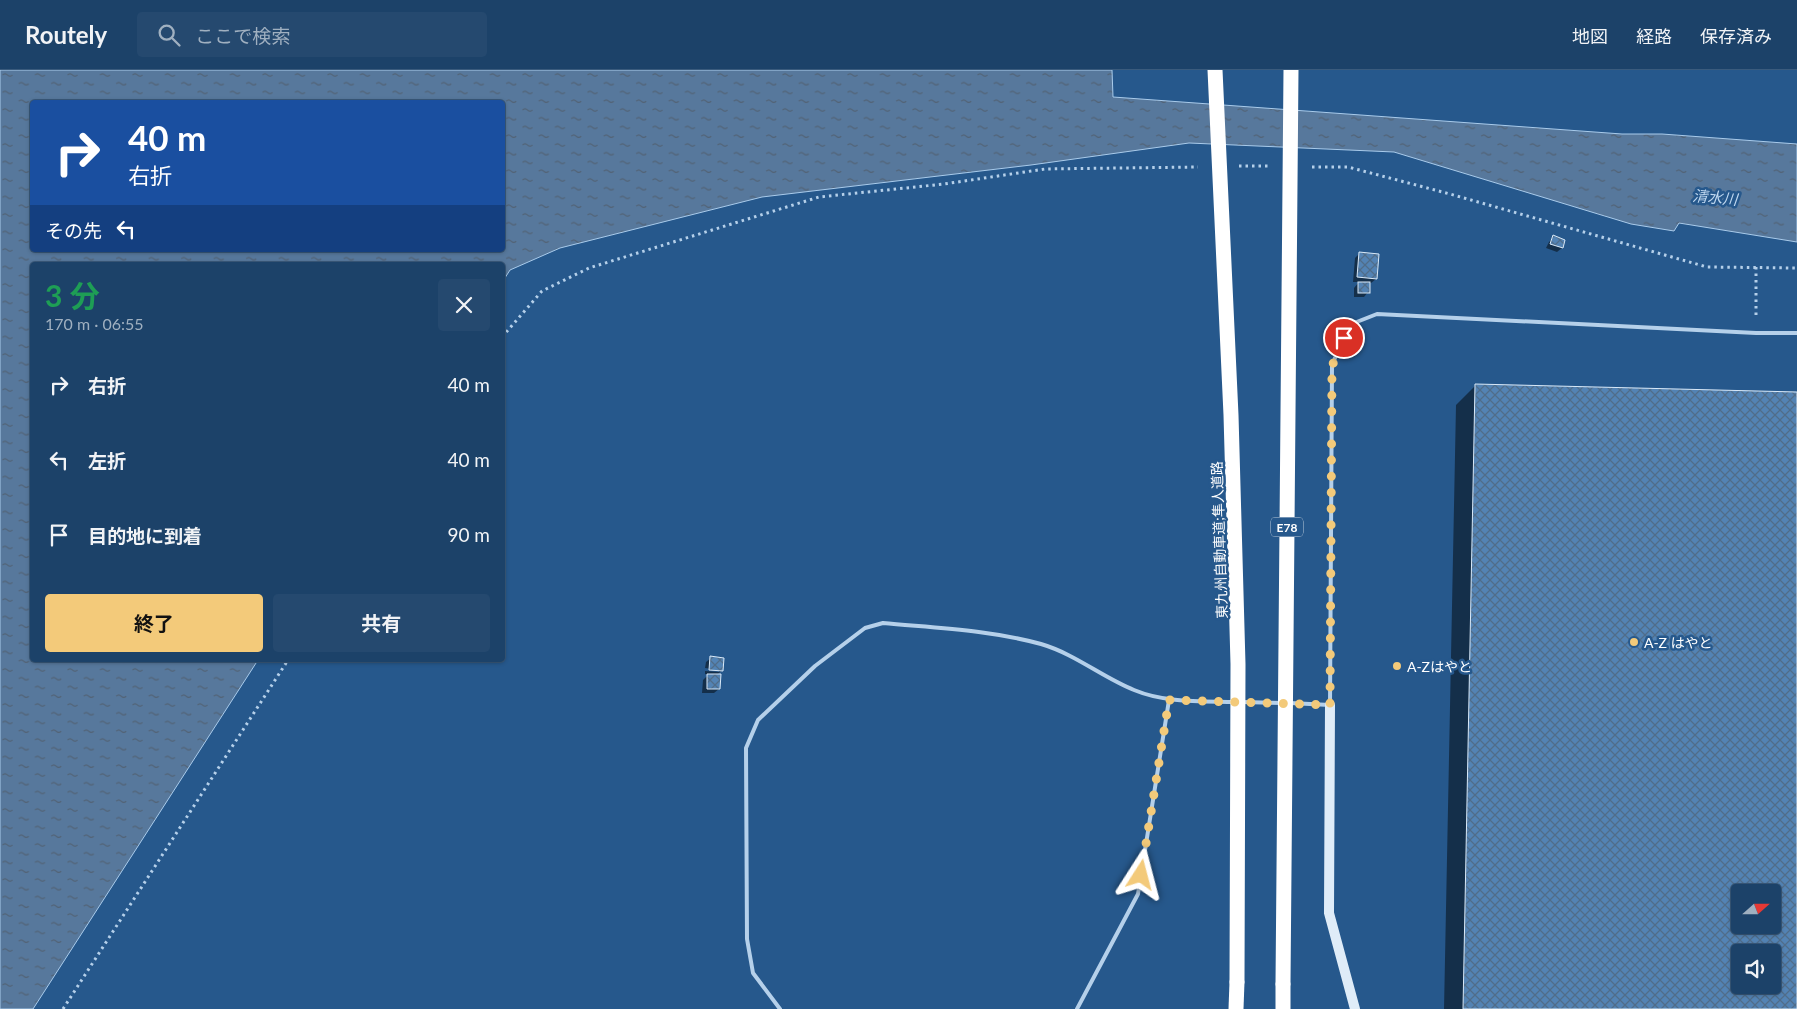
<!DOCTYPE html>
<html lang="ja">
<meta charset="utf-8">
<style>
body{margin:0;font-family:Lato,"Noto Sans JP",sans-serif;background:#25496f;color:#f1f3f6;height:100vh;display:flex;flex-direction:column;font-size:19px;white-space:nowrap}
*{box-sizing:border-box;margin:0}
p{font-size:16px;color:#a0b0c0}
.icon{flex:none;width:28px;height:28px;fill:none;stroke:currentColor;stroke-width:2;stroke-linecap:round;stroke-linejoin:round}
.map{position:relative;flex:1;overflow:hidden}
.side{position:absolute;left:30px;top:192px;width:475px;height:400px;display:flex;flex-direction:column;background:#1c4269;border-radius:5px;box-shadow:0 1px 4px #0004,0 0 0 1px #3a5b7d}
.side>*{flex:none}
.banner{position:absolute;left:30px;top:30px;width:475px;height:152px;border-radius:5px;box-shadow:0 1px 4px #0004,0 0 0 1px #3a5b7d;background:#1a4fa0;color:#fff;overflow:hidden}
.needle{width:32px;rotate:69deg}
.controls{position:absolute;left:1731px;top:814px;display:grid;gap:10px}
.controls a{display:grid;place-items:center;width:50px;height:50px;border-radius:5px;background:#1c4269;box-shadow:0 1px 4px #0004,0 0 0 1px #3a5b7d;font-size:25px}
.pin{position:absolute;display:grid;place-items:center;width:42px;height:42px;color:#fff;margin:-21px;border:2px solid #fff;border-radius:50%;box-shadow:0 1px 5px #0007}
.me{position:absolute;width:55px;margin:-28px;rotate:9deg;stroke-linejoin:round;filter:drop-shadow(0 0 4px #0008)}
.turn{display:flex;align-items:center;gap:18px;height:105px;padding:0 15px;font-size:22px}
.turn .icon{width:65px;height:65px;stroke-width:2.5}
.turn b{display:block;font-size:35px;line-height:42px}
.then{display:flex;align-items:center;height:48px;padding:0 15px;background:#0003;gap:10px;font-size:19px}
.round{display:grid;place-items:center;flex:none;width:52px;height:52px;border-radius:5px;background:#25496f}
.headline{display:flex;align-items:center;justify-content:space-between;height:85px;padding:0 15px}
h1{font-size:30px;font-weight:700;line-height:38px;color:#1e9e55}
.button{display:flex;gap:10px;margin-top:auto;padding:10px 15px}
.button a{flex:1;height:58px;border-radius:5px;background:#f3ca7a;color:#111;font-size:20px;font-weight:700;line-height:58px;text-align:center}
.button a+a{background:#25496f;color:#f1f3f6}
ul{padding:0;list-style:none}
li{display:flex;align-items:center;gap:15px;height:75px;padding:0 15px}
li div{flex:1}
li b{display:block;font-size:19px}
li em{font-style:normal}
header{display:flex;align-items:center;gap:30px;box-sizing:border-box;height:70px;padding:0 25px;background:#1c4269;border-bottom:1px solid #3a5b7d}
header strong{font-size:24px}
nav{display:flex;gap:28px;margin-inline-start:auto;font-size:18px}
.search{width:350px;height:45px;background:#25496f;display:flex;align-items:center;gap:12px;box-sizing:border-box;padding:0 18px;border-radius:5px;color:#a0b0c0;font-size:19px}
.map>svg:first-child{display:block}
.water{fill:url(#water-ripples);stroke:#a9cbeb;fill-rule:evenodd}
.shadow{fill:#0007;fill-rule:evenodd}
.building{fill:url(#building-cross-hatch);stroke:#d9e9f8;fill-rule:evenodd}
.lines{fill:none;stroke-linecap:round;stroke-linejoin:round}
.path{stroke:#b5d0ea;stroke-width:3;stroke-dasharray:2.5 4;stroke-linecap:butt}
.lane{stroke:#b5d0ea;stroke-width:4}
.secondary{stroke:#dfecf8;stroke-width:10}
.highway{stroke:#fff;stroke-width:15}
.highway-bridge{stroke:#fff;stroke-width:15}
.route{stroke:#f3ca7a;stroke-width:9;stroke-dasharray:0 16.2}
.poi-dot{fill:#f3ca7a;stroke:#26588c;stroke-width:2}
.labels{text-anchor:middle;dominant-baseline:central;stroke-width:5;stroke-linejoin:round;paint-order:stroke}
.shield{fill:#26588c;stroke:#becddc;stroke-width:1}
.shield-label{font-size:12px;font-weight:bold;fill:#fff}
.street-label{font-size:14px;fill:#fff;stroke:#26588c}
.poi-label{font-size:14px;fill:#fff;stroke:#26588c;text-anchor:start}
.water-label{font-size:15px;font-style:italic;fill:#c1d9f1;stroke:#26588c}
</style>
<header>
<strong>Routely</strong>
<div class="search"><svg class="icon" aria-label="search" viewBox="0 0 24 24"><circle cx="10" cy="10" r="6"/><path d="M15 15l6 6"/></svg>ここで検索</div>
<nav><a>地図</a><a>経路</a><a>保存済み</a></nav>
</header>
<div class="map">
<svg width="1797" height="939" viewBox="0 0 1797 939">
<defs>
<pattern id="water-ripples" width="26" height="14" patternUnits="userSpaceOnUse" patternTransform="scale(1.25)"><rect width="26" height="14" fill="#57789c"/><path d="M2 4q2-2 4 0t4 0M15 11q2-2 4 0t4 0" fill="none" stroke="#526274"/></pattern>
<pattern id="building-cross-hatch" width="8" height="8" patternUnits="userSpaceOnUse" patternTransform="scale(1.25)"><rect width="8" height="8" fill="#5383b4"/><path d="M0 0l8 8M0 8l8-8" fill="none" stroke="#506d8a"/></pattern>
</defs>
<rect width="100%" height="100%" fill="#26588c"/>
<path class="water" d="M0,0H1112L1113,27L1622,64H1662L1797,74V172L1679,153L1674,161L1631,154L1394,82L1189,73L1031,95L762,127L560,178L510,200L503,211L502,195H32V590H258L33,939H0ZM32,32H502V180H32Z"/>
<g class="shadow">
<path d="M1554,167L1562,178L1557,182L1546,178L1549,172Z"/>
<path d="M1360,183L1376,209L1371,213H1368V222L1364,227H1354V218L1359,212H1353L1355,188Z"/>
<path d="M1476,315L1797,323V939H1444L1456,335ZM1740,822H1772V855H1740ZM1740,882H1772V915H1740Z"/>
<path d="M711,588L721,601L717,605L719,619L714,623H702L703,610L708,605L705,604V601L719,602V600L705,598L706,592Z"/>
</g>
<g class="building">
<path d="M1553,165L1565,170L1563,178L1550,174Z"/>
<path d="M1359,182L1379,184L1377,209L1357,207Z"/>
<rect x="1358" y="212" width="12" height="11"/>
<path d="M1475,314L1797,322V939H1463ZM1740,822H1772V855H1740ZM1740,882H1772V915H1740Z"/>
<path d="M710,586L724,588L723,601L709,600Z"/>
<path d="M707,604H721L720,619H707Z"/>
</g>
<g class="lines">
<g class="path">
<path d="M1239,96H1270"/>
<path d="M1312,97H1348L1450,124L1707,197L1797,198"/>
<path d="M1756,197V247"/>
<path d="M502,267L542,221L589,198L819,127L944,114L1045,99L1198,97"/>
<path d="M63,939L288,590"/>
</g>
<g class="lane">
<path d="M1242,632L1283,633"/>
<path d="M1290,633L1330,635L1332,295L1349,255L1377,244L1756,263H1797"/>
<path d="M780,939L753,903L747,869L746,678L758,650L815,596L865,558L883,553C936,558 990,560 1041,574C1075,584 1102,607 1134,620C1165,633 1201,631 1235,632"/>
<path d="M1077,939L1138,824L1169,630"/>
</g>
<path class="secondary" d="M1330,635L1329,843L1355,939"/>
<g class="highway">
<path d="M1236,939L1237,912"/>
<path d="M1283,939V914"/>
</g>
<g class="highway-bridge">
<path d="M1215,0L1231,345L1238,594L1237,912"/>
<path d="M1283,914L1291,0"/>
</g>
</g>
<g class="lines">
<path class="route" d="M1141,805L1169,630L1330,635L1332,296L1344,268"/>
</g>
<g class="poi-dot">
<circle cx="1634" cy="572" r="5"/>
<circle cx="1397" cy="596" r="5"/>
</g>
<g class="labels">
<rect class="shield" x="1271" y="447.5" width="32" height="19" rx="4"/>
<g class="shield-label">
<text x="1287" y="457">E78</text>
</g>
<g class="street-label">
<text transform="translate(1219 470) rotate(-92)">東九州自動車道;隼人道路</text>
</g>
<g class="poi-label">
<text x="1644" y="572">A-Z はやと</text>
<text x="1407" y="596">A-Zはやと</text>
</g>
<g class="water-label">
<text transform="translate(1715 127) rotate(5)">清水川</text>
</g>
</g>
</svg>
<div class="controls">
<a><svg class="needle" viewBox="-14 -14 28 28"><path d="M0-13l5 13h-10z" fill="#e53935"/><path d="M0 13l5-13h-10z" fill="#a0b0c0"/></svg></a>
<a><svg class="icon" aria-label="sound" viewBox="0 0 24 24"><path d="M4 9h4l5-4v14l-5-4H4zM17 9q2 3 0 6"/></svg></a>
</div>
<div class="pin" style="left:1344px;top:268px;background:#d93025"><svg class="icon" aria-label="arrive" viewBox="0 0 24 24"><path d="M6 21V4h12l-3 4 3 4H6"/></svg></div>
<svg class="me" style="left:1141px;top:805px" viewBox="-20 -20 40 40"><path d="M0-17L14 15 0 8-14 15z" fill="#f3ca7a" stroke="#fff" stroke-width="4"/></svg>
<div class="banner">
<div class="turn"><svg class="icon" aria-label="right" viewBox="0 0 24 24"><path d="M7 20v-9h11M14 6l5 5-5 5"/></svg><div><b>40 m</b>右折</div></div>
<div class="then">その先<svg class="icon" aria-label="left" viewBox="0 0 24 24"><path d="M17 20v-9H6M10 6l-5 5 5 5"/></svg></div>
</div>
<section class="side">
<div class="headline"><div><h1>3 分</h1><p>170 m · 06:55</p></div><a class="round"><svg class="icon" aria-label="close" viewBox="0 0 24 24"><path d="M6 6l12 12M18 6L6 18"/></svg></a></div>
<ul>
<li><svg class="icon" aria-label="right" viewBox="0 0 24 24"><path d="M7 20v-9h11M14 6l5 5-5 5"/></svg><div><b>右折</b></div><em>40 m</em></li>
<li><svg class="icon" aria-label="left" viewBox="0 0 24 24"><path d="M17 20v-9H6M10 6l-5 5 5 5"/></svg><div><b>左折</b></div><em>40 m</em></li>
<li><svg class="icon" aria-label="arrive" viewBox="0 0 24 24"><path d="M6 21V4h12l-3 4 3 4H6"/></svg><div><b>目的地に到着</b></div><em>90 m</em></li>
</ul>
<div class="button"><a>終了</a><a>共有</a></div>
</section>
</div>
